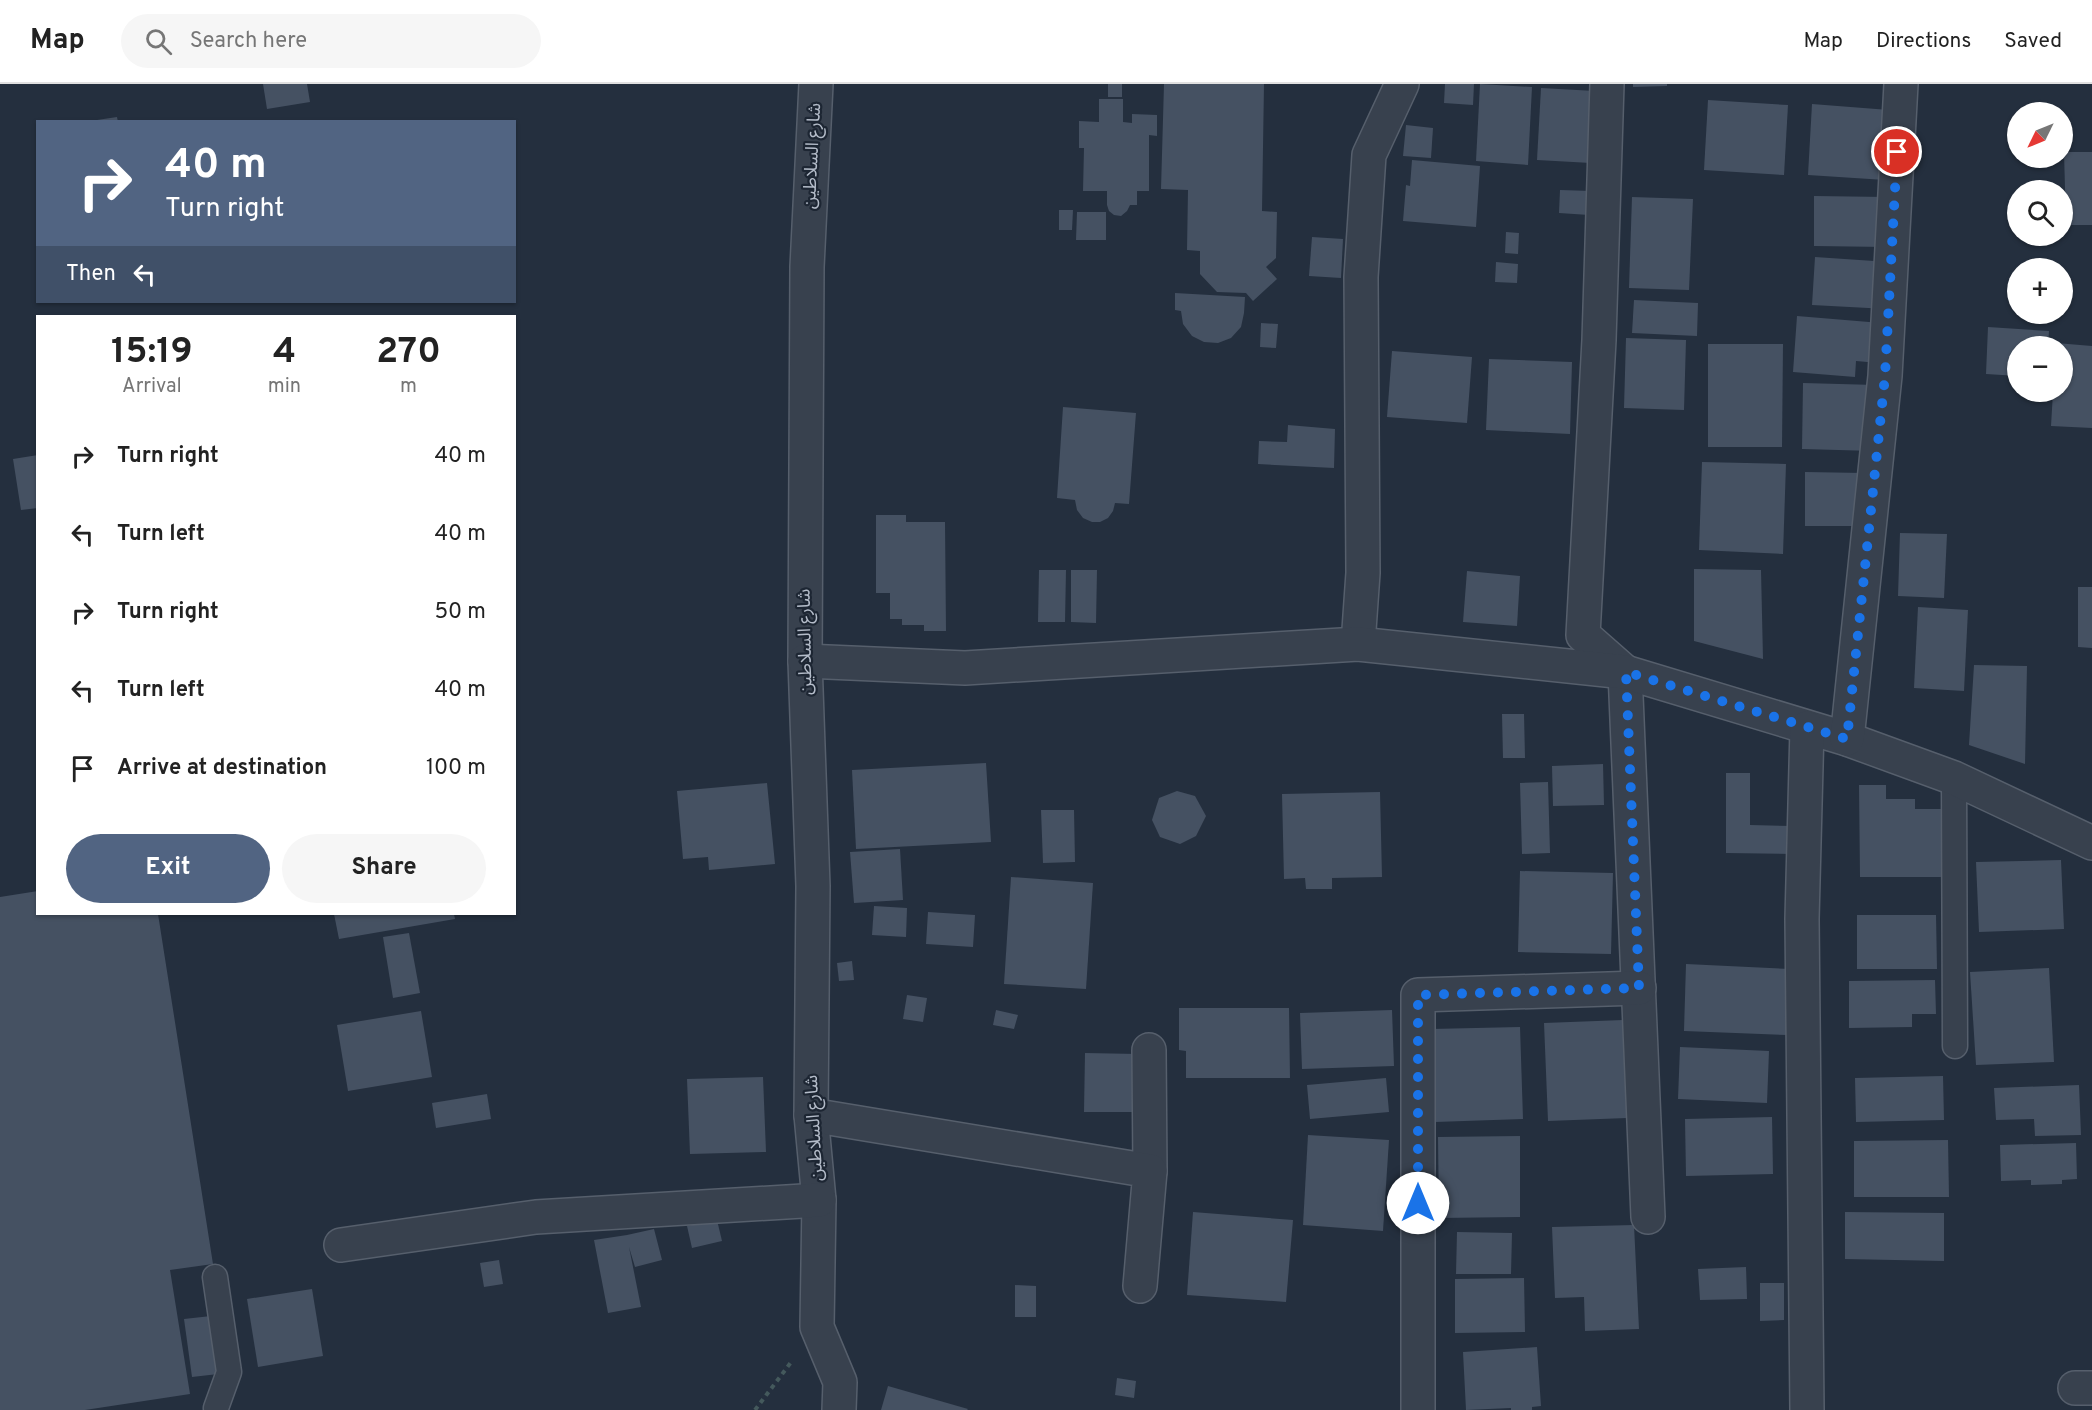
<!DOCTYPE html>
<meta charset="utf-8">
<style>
body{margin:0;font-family:Overpass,"Noto Sans Arabic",sans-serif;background:#f6f6f6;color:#222;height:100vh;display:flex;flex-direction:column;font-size:22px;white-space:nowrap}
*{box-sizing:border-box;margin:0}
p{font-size:20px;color:#767676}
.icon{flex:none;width:33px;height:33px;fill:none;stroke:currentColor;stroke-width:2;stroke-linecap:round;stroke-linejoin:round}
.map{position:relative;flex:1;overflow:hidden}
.side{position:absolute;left:36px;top:231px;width:480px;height:600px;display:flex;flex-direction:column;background:#fff;border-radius:0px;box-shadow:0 2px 4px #0004}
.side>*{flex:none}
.hud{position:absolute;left:36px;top:36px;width:480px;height:183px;border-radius:0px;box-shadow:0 2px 4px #0004;background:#516482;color:#fff;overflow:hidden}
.needle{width:39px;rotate:227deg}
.fabs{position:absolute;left:2007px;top:18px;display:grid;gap:12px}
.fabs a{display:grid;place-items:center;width:66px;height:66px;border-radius:50%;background:#fff;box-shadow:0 2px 4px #0004;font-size:30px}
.pin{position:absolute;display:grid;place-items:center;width:51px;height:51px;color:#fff;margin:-26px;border:3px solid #fff;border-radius:50%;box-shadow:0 2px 6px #0007}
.me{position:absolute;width:66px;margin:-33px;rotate:0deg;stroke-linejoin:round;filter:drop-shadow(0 0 4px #0008)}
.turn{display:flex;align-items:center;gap:21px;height:126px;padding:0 30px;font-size:27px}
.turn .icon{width:78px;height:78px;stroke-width:2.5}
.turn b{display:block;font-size:42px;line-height:51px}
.then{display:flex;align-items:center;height:57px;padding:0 30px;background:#0003;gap:12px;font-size:22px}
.eta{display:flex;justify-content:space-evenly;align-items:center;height:102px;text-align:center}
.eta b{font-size:36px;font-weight:700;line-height:42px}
.cta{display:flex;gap:12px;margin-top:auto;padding:12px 30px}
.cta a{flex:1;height:69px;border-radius:36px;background:#516482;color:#fff;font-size:24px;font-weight:700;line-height:69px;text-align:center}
.cta a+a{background:#f6f6f6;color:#222}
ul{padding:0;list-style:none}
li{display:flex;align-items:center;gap:18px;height:78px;padding:0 30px}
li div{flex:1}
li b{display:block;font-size:22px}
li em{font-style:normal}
header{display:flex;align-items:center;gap:36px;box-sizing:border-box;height:84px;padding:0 30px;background:#fff;border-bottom:2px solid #e0e0e0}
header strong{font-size:28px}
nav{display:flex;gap:33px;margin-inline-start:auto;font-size:21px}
.search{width:420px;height:54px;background:#f6f6f6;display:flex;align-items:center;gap:15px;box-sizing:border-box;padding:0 21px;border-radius:33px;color:#767676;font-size:22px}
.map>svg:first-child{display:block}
.building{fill:#455162}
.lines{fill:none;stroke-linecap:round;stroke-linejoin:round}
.service-casing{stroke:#565f6c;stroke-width:27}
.minor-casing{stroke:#565f6c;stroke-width:36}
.path{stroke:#44595c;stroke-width:4;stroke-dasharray:4.5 4.5;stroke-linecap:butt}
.service{stroke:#38414e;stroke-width:24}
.minor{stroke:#38414e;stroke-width:33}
.route{stroke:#1a73e8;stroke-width:10;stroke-dasharray:0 18}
.labels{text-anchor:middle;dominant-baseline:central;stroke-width:4.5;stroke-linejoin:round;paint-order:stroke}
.street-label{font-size:18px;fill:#b4bcc9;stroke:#1d2633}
</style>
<header>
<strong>Map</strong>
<div class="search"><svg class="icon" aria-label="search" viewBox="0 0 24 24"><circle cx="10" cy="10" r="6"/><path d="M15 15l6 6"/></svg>Search here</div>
<nav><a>Map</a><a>Directions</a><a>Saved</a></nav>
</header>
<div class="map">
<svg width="2092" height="1326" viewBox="0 0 2092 1326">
<rect width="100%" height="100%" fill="#242f3e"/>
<g class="building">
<path d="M263,0H307L310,18L267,25Z"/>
<rect x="1108" y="0" width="14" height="13"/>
<path d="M1164,0H1264L1262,127L1277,128L1276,174L1266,183L1277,195L1253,217L1246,209L1217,208L1200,190V167L1187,166L1188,106L1161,105Z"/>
<path d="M1445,0H1474L1473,21L1444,19Z"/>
<path d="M1480,0L1532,3L1528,81L1476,77Z"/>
<path d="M1633,0H1667V2L1633,3Z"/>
<path d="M1541,4L1595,7L1591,79L1537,76Z"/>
<path d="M1099,15H1123V38L1132,39V30L1157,31V52L1149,51V107H1137V121H1130L1127,127L1121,132L1114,131L1109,127L1107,121V107H1083L1084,64H1079V37L1099,38Z"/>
<path d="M1708,16L1788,21L1784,91L1704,86Z"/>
<path d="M1812,20L1889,26L1885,96L1808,91Z"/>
<path d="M117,33L118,38H97V36Z"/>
<path d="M1406,41L1433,44L1431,74L1403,72Z"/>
<path d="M2064,68H2092V141H2066Z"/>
<path d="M1412,76L1480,82L1476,143L1403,137L1406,101L1410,102Z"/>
<path d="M1560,106L1591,107L1589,131L1559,129Z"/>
<path d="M1814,112L1887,113L1886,163L1814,162Z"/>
<path d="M1632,113L1693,115L1689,206L1629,204Z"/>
<path d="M1059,126H1073L1072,146H1059Z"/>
<path d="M1077,128H1106V156H1076Z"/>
<path d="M1506,148L1519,149L1518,170L1505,169Z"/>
<path d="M1312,153L1343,155L1341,194L1309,192Z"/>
<path d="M1815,173L1889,178L1887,225L1812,221Z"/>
<path d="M1496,178L1518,180L1517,199L1495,198Z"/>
<path d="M1175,209L1245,213L1244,229L1241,243L1231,254L1218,259L1204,258L1192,252L1183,240L1181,227L1175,226Z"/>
<path d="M1634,216L1698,219L1697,252L1632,249Z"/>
<path d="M1797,232L1881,239L1879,279L1856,277L1855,293L1793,288Z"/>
<path d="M1261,239L1278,240L1276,264L1260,263Z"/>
<path d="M1988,243L2049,247L2048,262H2018V292L1986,290Z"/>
<path d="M1626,254L1686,256L1684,326L1624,324Z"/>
<path d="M2056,259L2092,262V344L2051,342L2053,308H2062V262H2055Z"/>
<path d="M1708,260H1783L1782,363H1708Z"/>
<path d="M1392,267L1472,273L1467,339L1387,333Z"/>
<path d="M1489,275L1572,278L1570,350L1486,346Z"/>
<path d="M1803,299L1876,301L1874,367L1802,365Z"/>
<path d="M1063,323L1136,329L1129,420L1115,419L1113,427L1108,434L1100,438H1092L1083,434L1077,426L1075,416L1057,414Z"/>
<path d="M1288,341L1335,345L1334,384L1258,380L1259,357L1287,358Z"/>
<path d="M38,371V424L21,426L13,375Z"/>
<path d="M1702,378L1786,380L1783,470L1699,466Z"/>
<path d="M1805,388L1864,389V442H1805Z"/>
<path d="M876,431H906V438H945L946,547H924V541H902V535H890V509H876Z"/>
<path d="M1900,449L1947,450L1944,514L1898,512Z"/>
<path d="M1694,485L1761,486L1763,575L1694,557Z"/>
<path d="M1039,486H1066L1065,538H1038Z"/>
<path d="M1071,486H1097L1096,539L1071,538Z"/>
<path d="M1467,487L1520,492L1517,542L1463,538Z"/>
<path d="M2078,503H2092V564L2078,563Z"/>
<path d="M1918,523L1968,526L1964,607L1914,604Z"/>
<path d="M1974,581L2027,582L2025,680L1969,661Z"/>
<path d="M1502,630H1524L1525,674H1503Z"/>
<path d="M986,679L991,758L856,765L852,686Z"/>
<path d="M1603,680L1604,721L1553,722L1552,682Z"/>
<path d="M1726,689H1750V741L1794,742V770L1726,769Z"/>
<path d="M1548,698L1550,769L1522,770L1520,699Z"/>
<path d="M767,699L775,780L709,786L708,773L683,775L677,707Z"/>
<path d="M1859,701H1886V715H1915V725H1941L1942,793H1860Z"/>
<path d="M1177,707L1195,712L1206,732L1196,752L1180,760L1160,753L1152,736L1159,714Z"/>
<path d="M1380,708L1382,793L1332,794V805H1306L1305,794L1284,795L1282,710Z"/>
<path d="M1041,726H1074L1075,778L1043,779Z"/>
<path d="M900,765L903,816L854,819L850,768Z"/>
<path d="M2061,776L2064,845L1979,848L1976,778Z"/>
<path d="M1520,787L1613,789L1611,870L1518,868Z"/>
<path d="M1011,793L1093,799L1086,905L1004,900Z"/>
<path d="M38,807V830H158L213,1180L170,1186L190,1310L85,1326H0V813Z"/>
<path d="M874,822L907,824L906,853L872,851Z"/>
<path d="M928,828L975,831L973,863L926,860Z"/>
<path d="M334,830H454L455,835L339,855Z"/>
<path d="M1857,831H1936L1937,885H1857Z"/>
<path d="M409,849L420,909L393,914L383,853Z"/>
<path d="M852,877L854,896L839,897L837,879Z"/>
<path d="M1686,880L1789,885L1787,951L1684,947Z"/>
<path d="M2049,884L2054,978L1976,981L1970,888Z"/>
<path d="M1935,896L1936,930H1912V943L1849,944V897Z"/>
<path d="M907,911L927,914L923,938L903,935Z"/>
<path d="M1179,924H1289L1290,994H1186V967L1179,966Z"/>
<path d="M996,926L1018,931L1014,945L993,941Z"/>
<path d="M1392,926L1394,982L1302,985L1300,929Z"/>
<path d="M421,927L432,993L348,1007L337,941Z"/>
<path d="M1623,936L1627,1034L1548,1037L1544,939Z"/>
<path d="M1520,943L1523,1035L1435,1038L1431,945Z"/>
<path d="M1680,963L1769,967L1767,1019L1678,1015Z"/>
<path d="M1085,969L1138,970L1137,1028H1084Z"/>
<path d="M1943,992L1944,1036L1856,1038L1855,994Z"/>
<path d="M763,993L766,1068L690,1070L687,995Z"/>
<path d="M1386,994L1389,1028L1310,1035L1307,1001Z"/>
<path d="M2079,1001L2081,1051L2035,1052L2034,1035L1996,1036L1994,1004Z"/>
<path d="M487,1010L491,1035L436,1044L432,1019Z"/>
<path d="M1772,1033L1773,1090L1686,1092L1685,1035Z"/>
<path d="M1308,1051L1389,1056L1383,1147L1303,1141Z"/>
<path d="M1520,1052V1133L1439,1134L1438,1053Z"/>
<path d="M1948,1056L1949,1113H1854V1057Z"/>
<path d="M2076,1059L2077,1095L2062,1096V1100L2031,1101V1096L2001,1097L2000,1061Z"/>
<path d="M1193,1128L1293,1136L1286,1218L1187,1211Z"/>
<path d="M1845,1128L1944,1129V1177L1845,1175Z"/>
<path d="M717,1136L722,1157L692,1164L687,1142Z"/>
<path d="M1634,1141L1639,1245L1585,1247L1584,1213L1555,1214L1552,1143Z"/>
<path d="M654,1145L662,1176L635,1183L629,1163L641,1223L608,1229L594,1156L627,1151Z"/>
<path d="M1457,1148L1512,1149L1511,1190H1456Z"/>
<path d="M499,1176L503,1200L484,1203L480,1179Z"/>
<path d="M1746,1183L1747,1215L1700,1216L1698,1185Z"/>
<path d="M1524,1194L1525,1248L1455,1249V1195Z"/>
<path d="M1760,1199H1784V1236L1760,1237Z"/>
<path d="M1015,1201L1036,1202V1233H1015Z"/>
<path d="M312,1205L323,1272L258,1283L247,1215Z"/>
<path d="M220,1231L227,1289L192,1293L184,1235Z"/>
<path d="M1537,1263L1541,1322L1532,1323V1326H1511V1324L1466,1326L1463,1268Z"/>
<path d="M1117,1294L1136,1297L1134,1314L1115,1311Z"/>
<path d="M888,1302L968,1325L967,1326H881Z"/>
</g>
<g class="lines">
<g class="service-casing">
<g id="service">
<path d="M1954,694L1955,962"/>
<path d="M215,1193L229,1288L216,1324"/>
</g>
</g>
<g class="minor-casing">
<g id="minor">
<path d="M816,0L807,183L805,577L813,802L811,1031L819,1116L817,1243L840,1298L839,1326"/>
<path d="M1607,0L1599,256L1583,551L1625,588L1648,1133"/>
<path d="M1358,560L1363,489L1361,193L1369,71L1402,0"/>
<path d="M805,577L965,584L1358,560L1625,588L1847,655L1954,694L2092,759"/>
<path d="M1847,655L1885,292L1901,0"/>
<path d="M1149,966L1150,1087"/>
<path d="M811,1031L1150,1087L1140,1202"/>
<path d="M341,1161L536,1133L819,1116"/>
<path d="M2075,1304H2092"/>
<path d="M1418,1326V911L1639,904"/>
<path d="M1807,1326L1802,835L1807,644"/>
</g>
</g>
<path class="path" d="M755,1326L792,1277"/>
<use href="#service" class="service"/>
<use href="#minor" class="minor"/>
</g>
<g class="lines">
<path class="route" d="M1418,1119V911L1639,904L1626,588L1847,655L1885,292L1897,68"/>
</g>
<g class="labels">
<g class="street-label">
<text transform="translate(813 72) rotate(-87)">شارع السلاطين</text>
<text transform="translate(806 558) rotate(-91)">شارع السلاطين</text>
<text transform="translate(815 1044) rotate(-93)">شارع السلاطين</text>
</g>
</g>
</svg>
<div class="fabs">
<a><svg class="needle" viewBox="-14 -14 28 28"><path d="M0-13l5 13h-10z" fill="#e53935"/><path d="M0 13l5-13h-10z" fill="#767676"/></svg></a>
<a><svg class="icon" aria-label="search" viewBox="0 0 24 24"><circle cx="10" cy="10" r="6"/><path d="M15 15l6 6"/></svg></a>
<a>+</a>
<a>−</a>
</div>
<div class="pin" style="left:1897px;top:68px;background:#d93025"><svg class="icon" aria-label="arrive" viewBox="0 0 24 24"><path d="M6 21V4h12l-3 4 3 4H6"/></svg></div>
<svg class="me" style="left:1418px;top:1119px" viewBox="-20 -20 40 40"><circle r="19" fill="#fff"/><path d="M0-13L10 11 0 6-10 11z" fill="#1a73e8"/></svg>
<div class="hud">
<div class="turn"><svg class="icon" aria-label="right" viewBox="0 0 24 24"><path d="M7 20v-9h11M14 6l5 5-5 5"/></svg><div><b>40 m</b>Turn right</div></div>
<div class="then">Then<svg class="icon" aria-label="left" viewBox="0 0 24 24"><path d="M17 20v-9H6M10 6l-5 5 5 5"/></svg></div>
</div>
<section class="side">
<div class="eta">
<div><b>15:19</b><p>Arrival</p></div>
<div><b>4</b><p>min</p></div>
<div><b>270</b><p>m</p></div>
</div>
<ul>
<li><svg class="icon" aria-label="right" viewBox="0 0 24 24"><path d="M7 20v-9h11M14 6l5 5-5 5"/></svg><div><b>Turn right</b></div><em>40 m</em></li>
<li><svg class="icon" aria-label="left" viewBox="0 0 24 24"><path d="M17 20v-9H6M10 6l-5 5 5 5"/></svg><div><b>Turn left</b></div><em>40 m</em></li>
<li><svg class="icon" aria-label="right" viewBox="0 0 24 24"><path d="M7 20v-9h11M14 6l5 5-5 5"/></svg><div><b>Turn right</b></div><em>50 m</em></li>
<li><svg class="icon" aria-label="left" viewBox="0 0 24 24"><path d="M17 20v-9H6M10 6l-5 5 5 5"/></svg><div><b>Turn left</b></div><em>40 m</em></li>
<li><svg class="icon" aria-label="arrive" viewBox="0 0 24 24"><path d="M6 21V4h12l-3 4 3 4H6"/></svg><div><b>Arrive at destination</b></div><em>100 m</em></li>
</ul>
<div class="cta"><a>Exit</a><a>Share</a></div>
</section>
</div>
